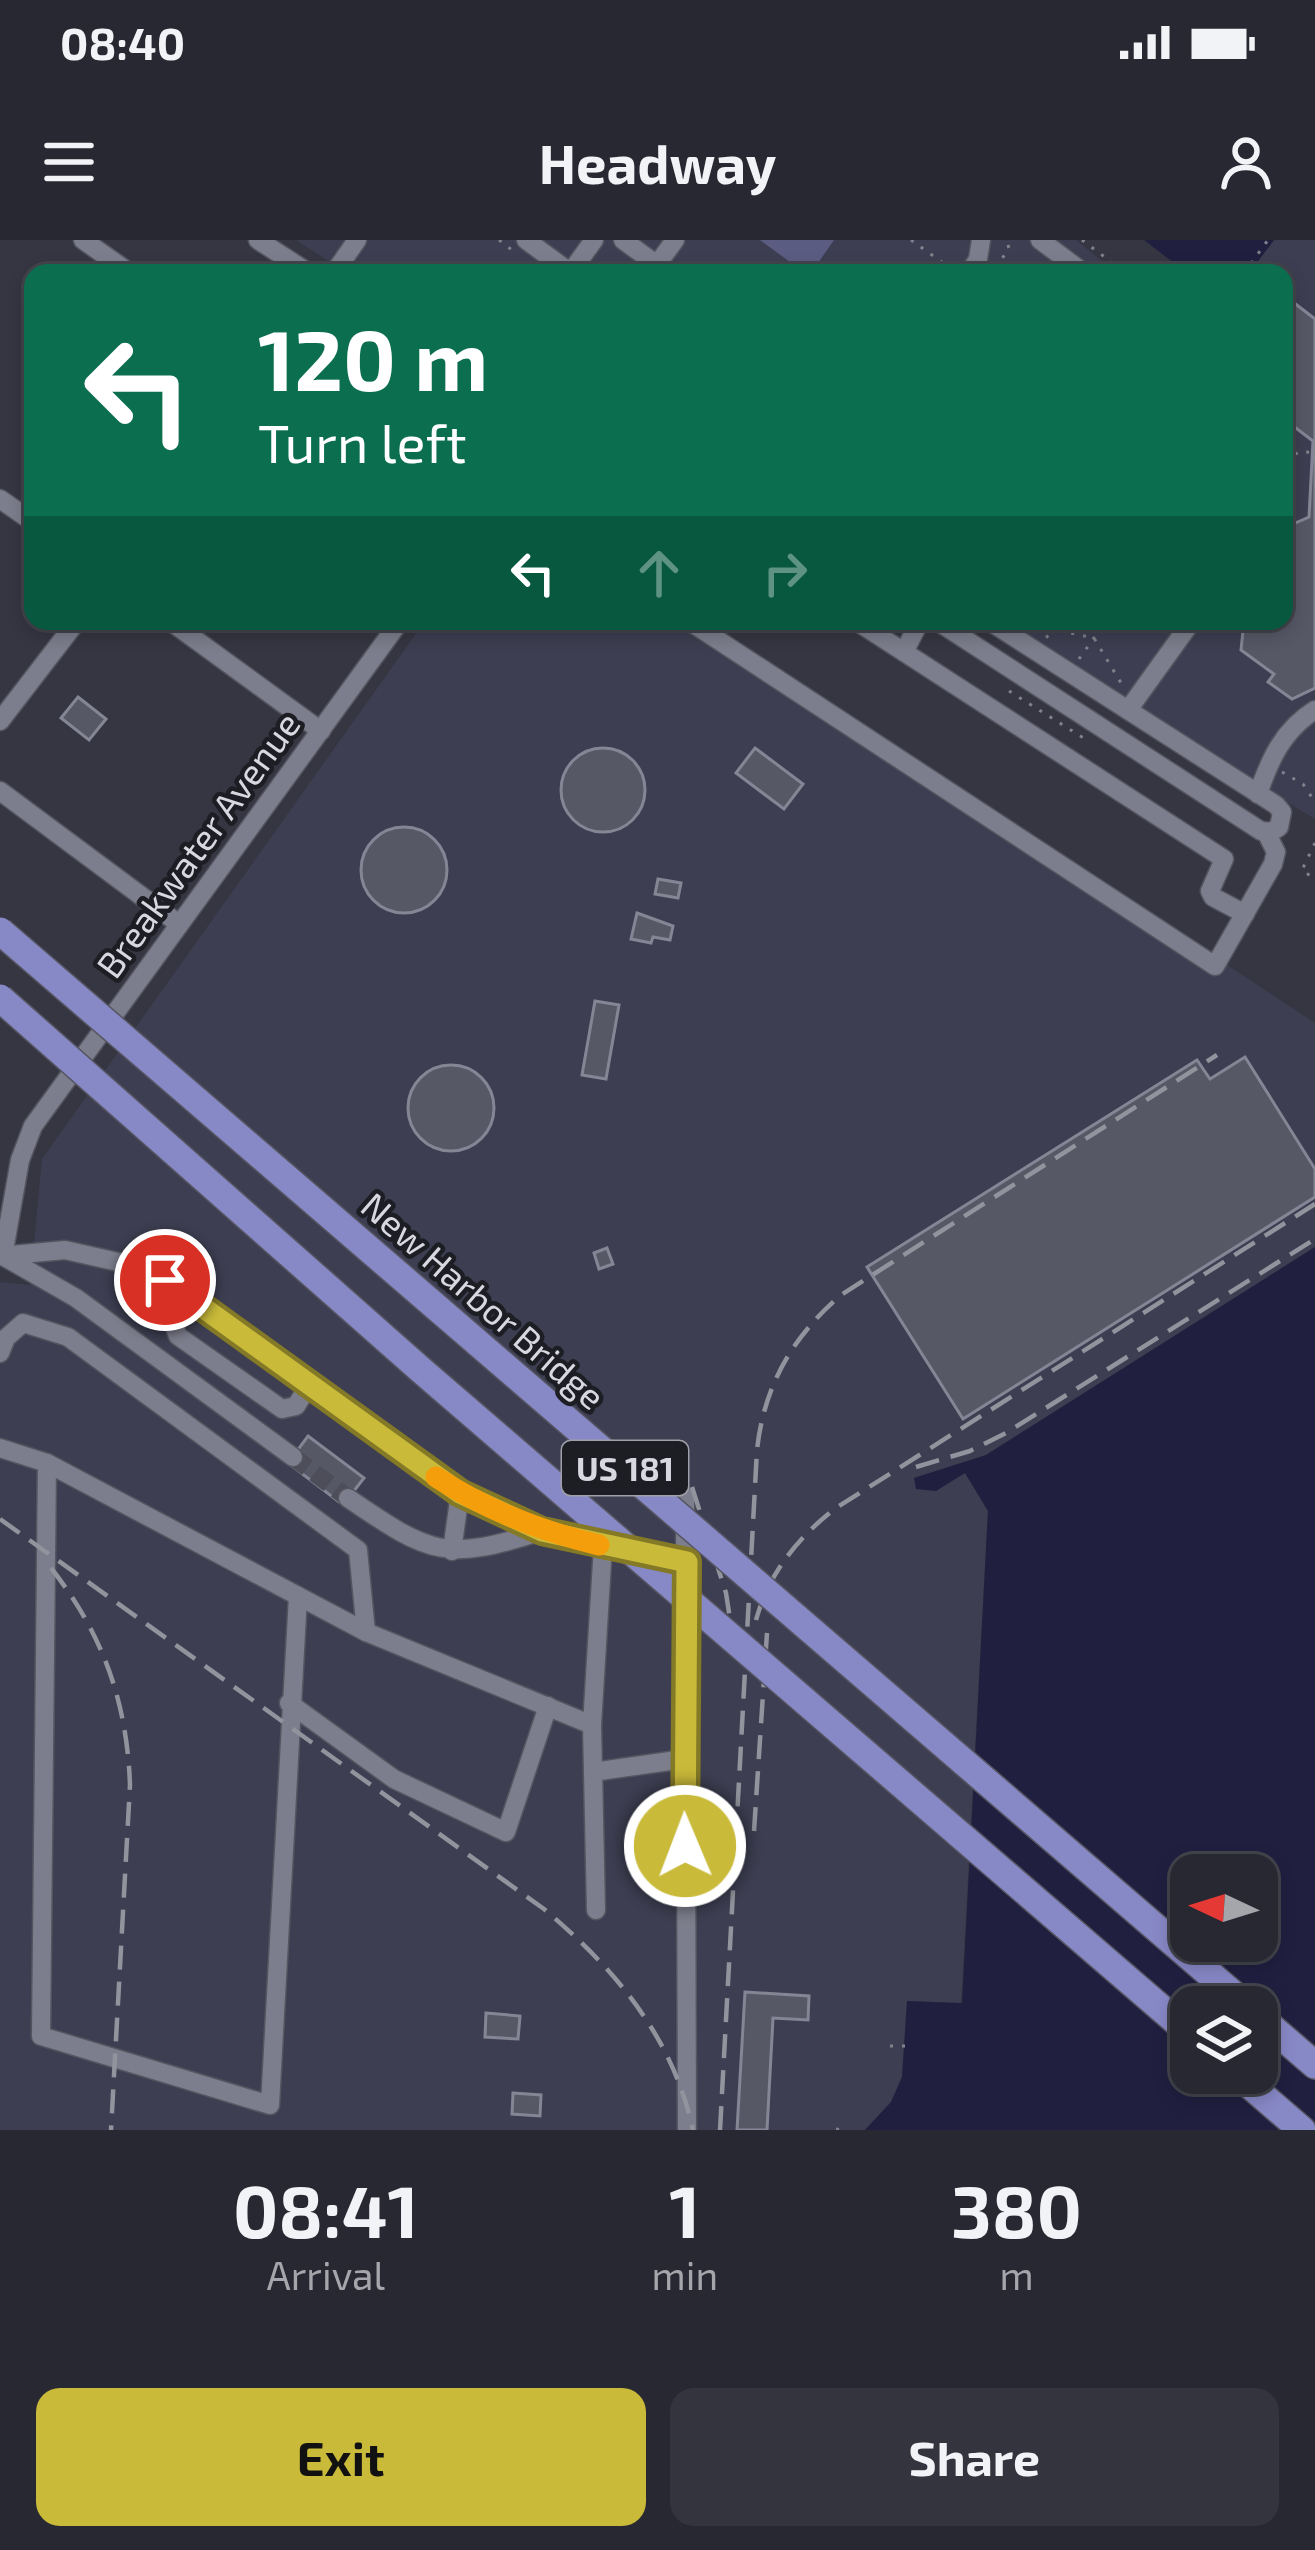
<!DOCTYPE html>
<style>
body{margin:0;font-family:"Exo 2",sans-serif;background:#34343e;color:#f1f3f6;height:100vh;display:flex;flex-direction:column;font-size:45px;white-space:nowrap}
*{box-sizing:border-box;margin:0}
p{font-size:39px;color:#a5a6ac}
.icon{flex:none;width:66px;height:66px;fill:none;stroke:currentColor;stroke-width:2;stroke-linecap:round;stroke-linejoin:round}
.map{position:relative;height:1890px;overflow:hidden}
.panel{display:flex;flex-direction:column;background:#282832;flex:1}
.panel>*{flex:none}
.banner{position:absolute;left:24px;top:24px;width:1269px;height:366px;border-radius:24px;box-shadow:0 6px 18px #0003,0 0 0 3px #44444d;background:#0b6e4f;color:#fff;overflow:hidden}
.needle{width:78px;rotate:274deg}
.buttons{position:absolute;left:1170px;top:1614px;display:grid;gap:24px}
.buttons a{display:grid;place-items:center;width:108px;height:108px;border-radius:24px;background:#282832;box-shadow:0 6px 18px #0003,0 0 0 3px #44444d;font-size:60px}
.pin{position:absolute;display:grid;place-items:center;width:102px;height:102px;color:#fff;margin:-51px;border:6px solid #fff;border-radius:50%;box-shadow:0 3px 12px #0007}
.me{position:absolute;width:132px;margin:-66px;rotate:359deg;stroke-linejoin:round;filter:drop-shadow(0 0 9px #0008)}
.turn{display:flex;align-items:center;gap:42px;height:252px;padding:0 36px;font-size:54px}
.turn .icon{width:156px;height:156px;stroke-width:2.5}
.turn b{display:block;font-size:84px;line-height:102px}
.lanes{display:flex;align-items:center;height:114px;padding:0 36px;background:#0003;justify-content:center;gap:60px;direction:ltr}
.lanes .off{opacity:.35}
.eta{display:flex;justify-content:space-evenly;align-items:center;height:204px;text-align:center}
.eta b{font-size:72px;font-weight:700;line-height:84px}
.action{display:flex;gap:24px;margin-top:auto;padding:24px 36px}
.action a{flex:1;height:138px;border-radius:24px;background:#c9ba3a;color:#111;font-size:48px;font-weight:700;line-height:138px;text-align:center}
.action a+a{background:#34343e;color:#f1f3f6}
.status{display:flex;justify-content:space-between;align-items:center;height:84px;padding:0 60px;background:#282832;direction:ltr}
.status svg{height:33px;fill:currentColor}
header{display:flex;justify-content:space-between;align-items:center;height:156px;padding:0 36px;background:#282832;font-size:54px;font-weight:700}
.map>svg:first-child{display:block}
.built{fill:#3d3e51}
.green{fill:#5b5c82}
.water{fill:#201f40;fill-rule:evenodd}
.building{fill:#575866;stroke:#858695;stroke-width:3}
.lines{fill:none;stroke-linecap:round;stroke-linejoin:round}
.minor-tunnel{stroke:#4d4e5a;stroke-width:18;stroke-dasharray:18 9;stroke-linecap:butt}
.minor-casing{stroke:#555560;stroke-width:21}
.highway-casing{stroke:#555560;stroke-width:30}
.path{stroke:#81828c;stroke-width:3;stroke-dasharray:3 9;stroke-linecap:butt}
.minor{stroke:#7d7e8d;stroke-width:18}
.highway{stroke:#8788c6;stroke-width:27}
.rail{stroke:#92939c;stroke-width:4.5;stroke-dasharray:24 12;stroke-linecap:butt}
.highway-bridge-casing{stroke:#555560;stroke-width:30;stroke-linecap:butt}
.highway-bridge{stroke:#8788c6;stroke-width:27}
.route-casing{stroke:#837926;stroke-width:30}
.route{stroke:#c9ba3a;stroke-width:21}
.slow{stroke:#f59e0b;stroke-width:21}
.labels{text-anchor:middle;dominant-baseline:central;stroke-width:9;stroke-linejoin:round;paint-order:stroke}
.shield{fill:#1d1e24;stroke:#a0a0a8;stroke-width:3}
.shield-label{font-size:33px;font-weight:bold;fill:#d8d8e0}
.street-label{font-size:36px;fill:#d8d8e0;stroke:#1d1e24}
</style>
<div class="status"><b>08:40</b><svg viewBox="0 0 49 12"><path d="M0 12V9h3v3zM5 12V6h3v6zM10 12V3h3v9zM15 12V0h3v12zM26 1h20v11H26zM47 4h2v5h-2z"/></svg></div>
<header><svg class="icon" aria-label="menu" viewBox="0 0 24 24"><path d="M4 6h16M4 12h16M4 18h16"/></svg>Headway<svg class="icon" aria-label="person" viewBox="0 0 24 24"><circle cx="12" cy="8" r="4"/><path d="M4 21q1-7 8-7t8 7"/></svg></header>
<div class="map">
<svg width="1315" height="1890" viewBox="0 0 1315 1890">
<rect width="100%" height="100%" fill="#353642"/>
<g class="built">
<path d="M296,0H1076L1117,33H347Z"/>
<path d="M1274,0H1315V579L989,381H1284V33H1249Z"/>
<path d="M425,381H706L1315,783V1007L986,1215L914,1238L965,1233L988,1270L961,1764L907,1761L902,1837L891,1862L865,1890H0V1042L30,1045L42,919Z"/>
</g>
<path class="green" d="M760,0H834L811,33H805Z"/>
<g class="water">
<path d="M1144,0H1274L1249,33H1187Z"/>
<path d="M1315,1007V1890H865L891,1862L902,1837L907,1761L962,1763L988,1271L965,1233L936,1251L916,1249L914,1238L986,1215ZM1191,1635H1257V1701H1191ZM1191,1767H1257V1833H1191Z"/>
</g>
<g class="building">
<path d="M1289,59L1315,79V448L1292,459L1268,442L1274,434L1241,410L1244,381H1284V288L1309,277L1313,201L1284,179V62Z"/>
<path d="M78,457L106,479L89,500L61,478Z"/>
<path d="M755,508L803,544L784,569L736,533Z"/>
<circle cx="603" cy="550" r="42"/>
<circle cx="404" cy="630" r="43"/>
<path d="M658,639L681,643L678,658L655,654Z"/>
<path d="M637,673L673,686L670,700L653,697L651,703L631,699Z"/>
<path d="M595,761L619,765L606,839L582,835Z"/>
<path d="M1245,817L1315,929V957L963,1179L867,1027L1197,820L1210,839Z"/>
<circle cx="451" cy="868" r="43"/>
<path d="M607,1008L613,1024L599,1029L594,1013Z"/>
<path d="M308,1196L364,1238L343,1265L288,1223Z"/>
<path d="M745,1752L809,1756L808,1780L773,1778L767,1890H737Z"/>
<path d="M486,1773L520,1776L518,1799L485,1797Z"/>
<path d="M513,1853L541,1855L540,1876L512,1874Z"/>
</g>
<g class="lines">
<path class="minor-tunnel" d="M293,1217L348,1258"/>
<g class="minor-casing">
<g id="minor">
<path d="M83,0L130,33"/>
<path d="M258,0L309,33"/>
<path d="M526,0L571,33"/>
<path d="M623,0L657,25"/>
<path d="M1040,0L1084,33"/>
<path d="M653,30L675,0"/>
<path d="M334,33L357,0"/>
<path d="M570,33L594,0"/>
<path d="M969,33L978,19L981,0"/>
<path d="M0,259L33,282"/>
<path d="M170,381L321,491"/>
<path d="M689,381L1215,726L1273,624L1276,612L1266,592"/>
<path d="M856,381L1224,619L1210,651L1213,657L1245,674"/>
<path d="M937,381L1261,591L1271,592L1279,587L1282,572L1276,565L989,381"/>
<path d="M904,412L920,381"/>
<path d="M1128,470L1192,381"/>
<path d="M0,481L77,381"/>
<path d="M0,551L179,684"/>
<path d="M1258,554C1270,519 1283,490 1315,470"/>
<path d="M0,1016L65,1010L140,1027L191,1058L460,1253L542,1291L687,1322"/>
<path d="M3,1016L20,920L33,886L400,381"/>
<path d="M3,1016L76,1058L293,1217"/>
<path d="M191,1058C182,1070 170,1081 178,1096L282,1169L296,1166L309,1145"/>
<path d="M0,1113L6,1098L23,1083L68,1097L358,1310L366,1392"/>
<path d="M0,1208L47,1223L366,1392L592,1485L603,1306"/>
<path d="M47,1223L41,1796L270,1865L298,1356"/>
<path d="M685,1256L687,1890"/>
<path d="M348,1258C431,1315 446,1322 542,1291"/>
<path d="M452,1311L460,1253"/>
<path d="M289,1463L394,1539L506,1592L548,1466"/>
<path d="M592,1485L596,1670"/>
<path d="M593,1532L684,1519"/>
</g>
</g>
<g class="highway-casing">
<g id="highway">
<path d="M1257,1775L1315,1825"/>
<path d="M1236,1833L1302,1890"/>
</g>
</g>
<g class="path">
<path d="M499,0L512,10"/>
<path d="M911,0L953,30L951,33"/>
<path d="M1082,0L1126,33"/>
<path d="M596,26L605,33"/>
<path d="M996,28L1009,8L1006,0"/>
<path d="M1244,33L1268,0"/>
<path d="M1284,219L1302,211L1312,213"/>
<path d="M1027,381L1049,398"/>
<path d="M1036,386L1094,398L1121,443"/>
<path d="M1079,419L1106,381"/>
<path d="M1009,451L1085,499"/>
<path d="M1282,532L1303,544L1315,562"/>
<path d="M1315,603L1302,630L1315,639"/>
<path d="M890,1806H912"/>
<path d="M836,1889L841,1890"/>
</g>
<use href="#minor" class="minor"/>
<use href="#highway" class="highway"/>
<g class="rail">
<path d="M916,1227L970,1211L1006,1193L1315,999"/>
<path d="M692,1247L726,1353L734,1405"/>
<path d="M0,1279L544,1669C615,1729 673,1797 693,1890"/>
<path d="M51,1328C103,1394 127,1462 130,1545L111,1890"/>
<path d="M756,1380C769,1333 798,1297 836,1268L1315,964"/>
<path d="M754,1591L767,1393"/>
<path d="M720,1890L757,1210C764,1146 792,1097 841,1055L1217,815"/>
</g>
<g class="highway-bridge-casing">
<g id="highway-bridge">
<path d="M0,691L1248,1767"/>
<path d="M0,758L421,1130L1191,1794"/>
</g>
</g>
<use href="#highway-bridge" class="highway-bridge"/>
</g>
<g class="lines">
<g class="route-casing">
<path id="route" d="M165,1040L460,1253L542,1291L687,1322L685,1606"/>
</g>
<use href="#route" class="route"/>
<path class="slow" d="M436,1237C486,1270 540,1291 599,1305"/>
</g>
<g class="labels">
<rect class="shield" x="562" y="1201" width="126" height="54" rx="9"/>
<g class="shield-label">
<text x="625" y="1228">US 181</text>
</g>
<g class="street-label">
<text transform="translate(197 604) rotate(-54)">Breakwater Avenue</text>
<text transform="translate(484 1060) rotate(41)">New Harbor Bridge</text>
</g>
</g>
</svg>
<div class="buttons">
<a><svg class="needle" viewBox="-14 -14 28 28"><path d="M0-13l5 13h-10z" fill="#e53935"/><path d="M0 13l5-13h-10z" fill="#a5a6ac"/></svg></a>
<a><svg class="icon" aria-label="layers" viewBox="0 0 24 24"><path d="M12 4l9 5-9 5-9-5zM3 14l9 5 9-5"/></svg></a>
</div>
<div class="pin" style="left:165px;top:1040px;background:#d93025"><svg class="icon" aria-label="arrive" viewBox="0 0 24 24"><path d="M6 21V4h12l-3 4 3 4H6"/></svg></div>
<svg class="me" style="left:685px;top:1606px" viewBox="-20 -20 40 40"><circle r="17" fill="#c9ba3a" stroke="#fff" stroke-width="3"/><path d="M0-11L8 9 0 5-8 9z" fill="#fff"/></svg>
<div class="banner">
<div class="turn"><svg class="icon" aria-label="left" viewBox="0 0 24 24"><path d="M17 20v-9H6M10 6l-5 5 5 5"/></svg><div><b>120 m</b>Turn left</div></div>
<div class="lanes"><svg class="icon" aria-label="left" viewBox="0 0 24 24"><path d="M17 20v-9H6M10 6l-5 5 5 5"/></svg><svg class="icon off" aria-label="ahead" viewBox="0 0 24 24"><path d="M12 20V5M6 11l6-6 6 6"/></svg><svg class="icon off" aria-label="right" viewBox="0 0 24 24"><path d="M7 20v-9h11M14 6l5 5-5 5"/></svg></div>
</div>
</div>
<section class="panel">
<div class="eta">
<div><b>08:41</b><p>Arrival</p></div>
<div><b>1</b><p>min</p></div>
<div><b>380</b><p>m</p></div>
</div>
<div class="action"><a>Exit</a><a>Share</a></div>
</section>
